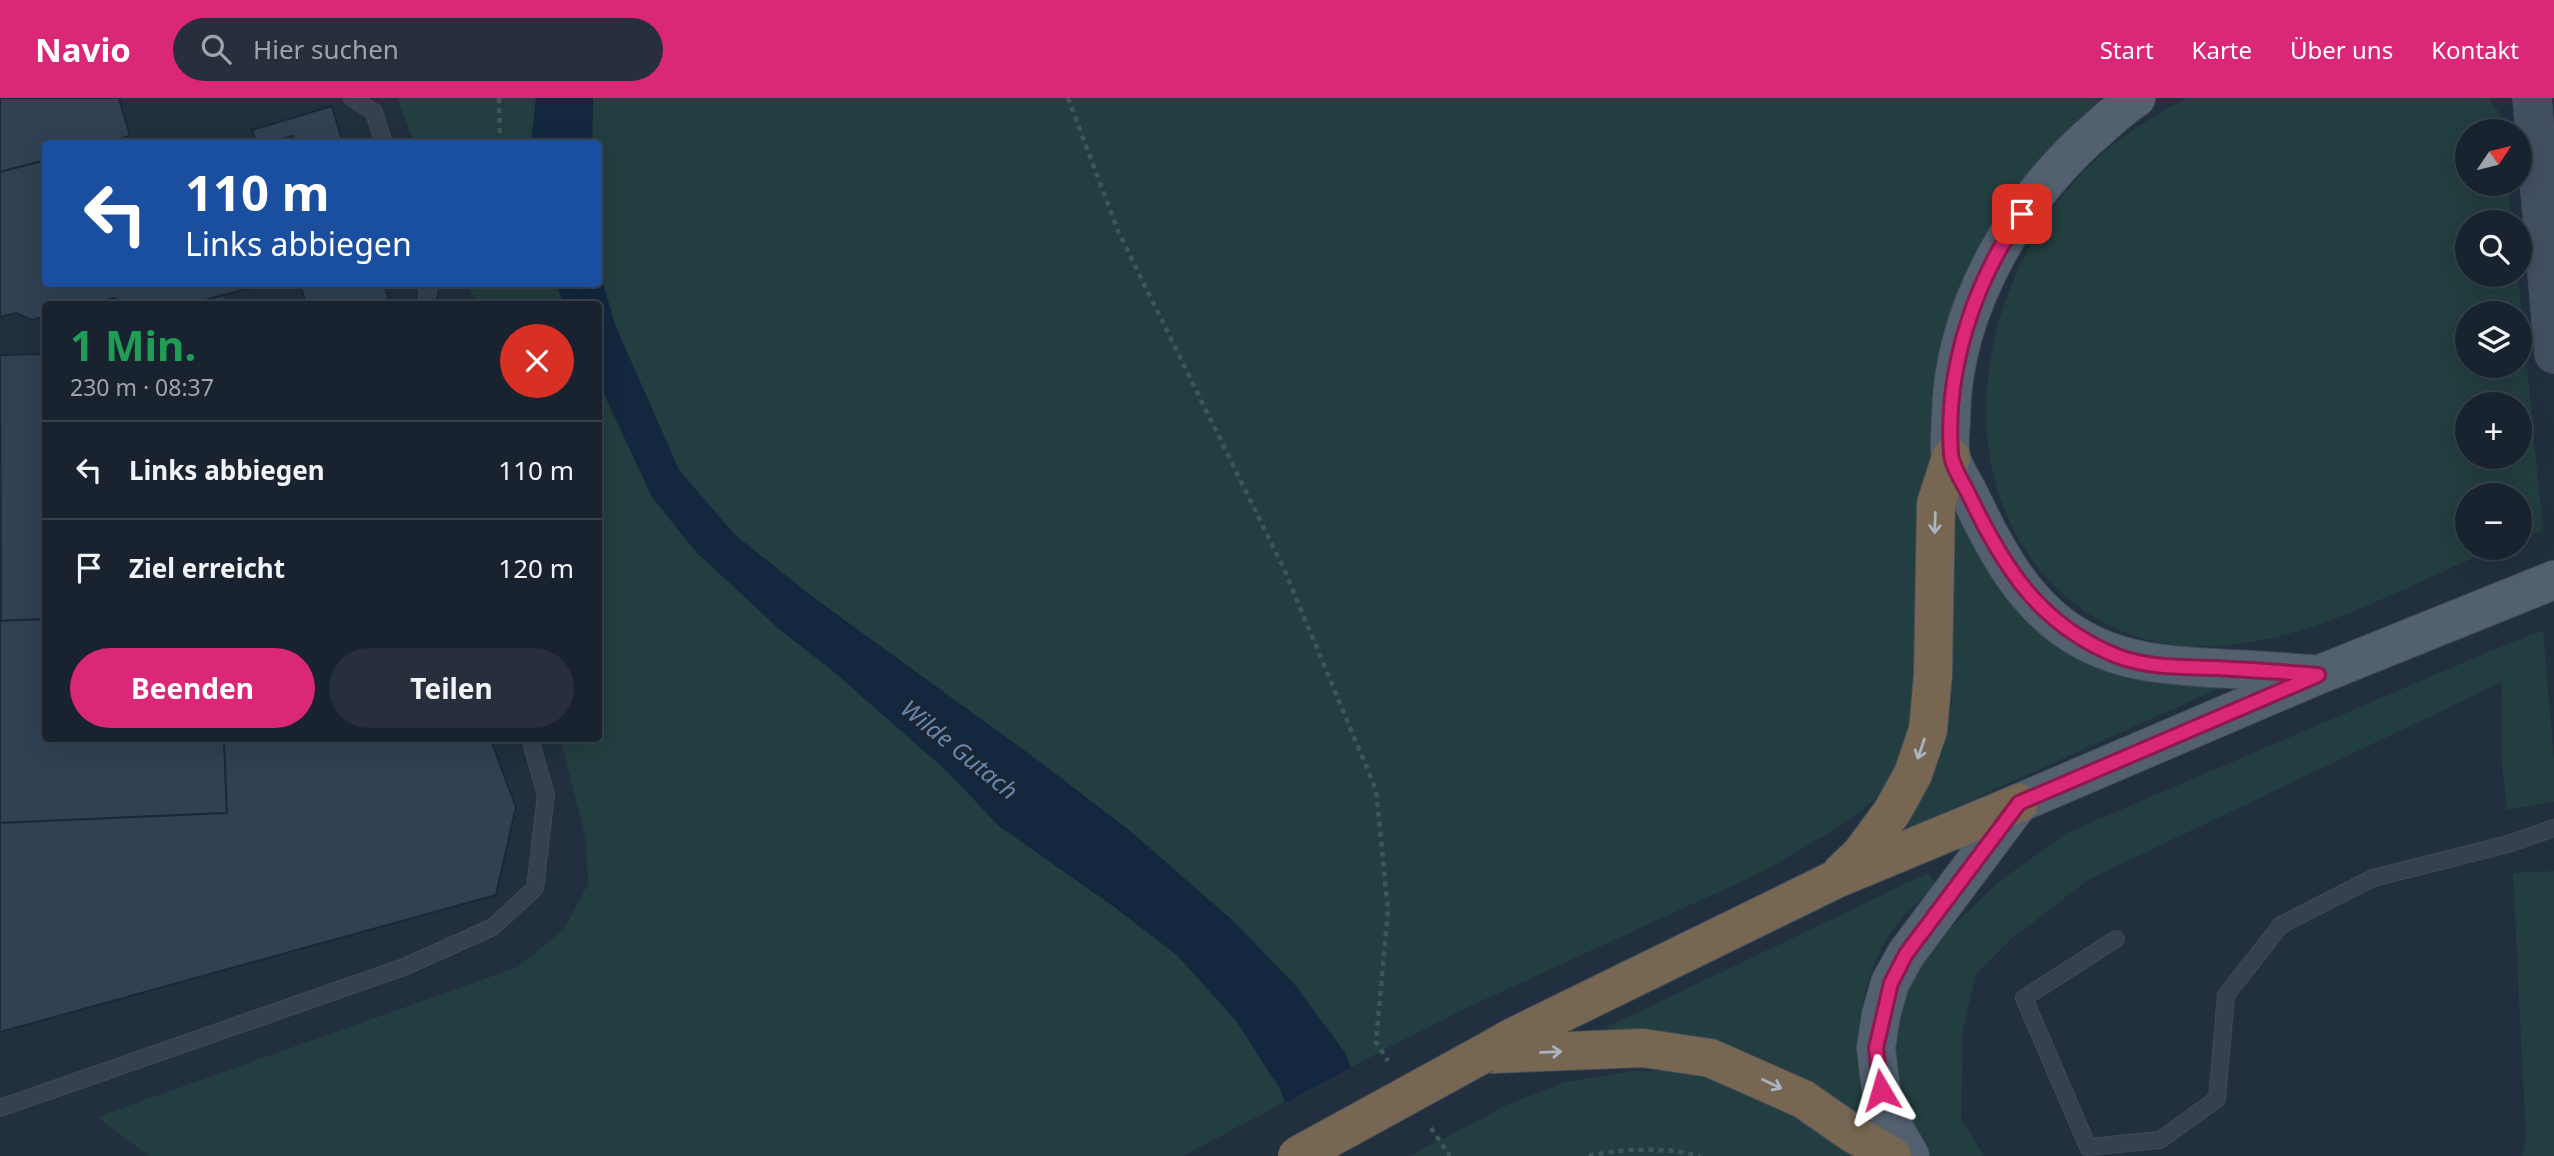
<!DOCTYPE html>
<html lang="de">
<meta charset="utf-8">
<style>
body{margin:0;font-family:"Noto Sans",sans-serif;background:#262f3b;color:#f1f3f6;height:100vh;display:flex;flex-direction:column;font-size:26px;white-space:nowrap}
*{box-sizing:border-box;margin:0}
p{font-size:23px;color:#9fa4aa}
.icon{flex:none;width:38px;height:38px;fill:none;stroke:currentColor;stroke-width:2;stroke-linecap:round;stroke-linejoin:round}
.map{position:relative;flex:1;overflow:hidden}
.details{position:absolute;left:42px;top:203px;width:560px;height:441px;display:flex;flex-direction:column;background:#19232f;border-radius:7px;box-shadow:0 7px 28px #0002,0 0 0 2px #37404b}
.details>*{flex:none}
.guide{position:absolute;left:42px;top:42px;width:560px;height:147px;border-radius:7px;box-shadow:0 7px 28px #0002,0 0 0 2px #37404b;background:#1a4fa0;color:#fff;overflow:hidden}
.needle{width:46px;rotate:55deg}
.buttons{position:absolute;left:2455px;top:21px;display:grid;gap:14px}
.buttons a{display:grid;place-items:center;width:77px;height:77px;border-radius:50%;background:#19232f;box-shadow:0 7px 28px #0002,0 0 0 2px #37404b;font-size:35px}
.pin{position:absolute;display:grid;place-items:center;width:60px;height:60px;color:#fff;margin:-30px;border-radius:14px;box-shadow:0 4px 10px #0006}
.me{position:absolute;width:77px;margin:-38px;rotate:353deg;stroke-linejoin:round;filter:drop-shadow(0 0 5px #0008)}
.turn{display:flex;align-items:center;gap:24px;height:147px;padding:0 28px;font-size:32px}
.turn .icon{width:91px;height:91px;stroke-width:2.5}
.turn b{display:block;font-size:49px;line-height:60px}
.round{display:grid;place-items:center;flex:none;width:74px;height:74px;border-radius:37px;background:#262f3b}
.overview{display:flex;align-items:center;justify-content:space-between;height:119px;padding:0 28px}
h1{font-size:42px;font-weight:700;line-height:52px;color:#1e9e55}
.primary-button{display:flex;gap:14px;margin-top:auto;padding:14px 28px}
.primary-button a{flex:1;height:80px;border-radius:42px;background:#db2777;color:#fff;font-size:28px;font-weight:700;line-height:80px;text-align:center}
.primary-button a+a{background:#262f3b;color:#f1f3f6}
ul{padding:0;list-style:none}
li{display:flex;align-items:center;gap:21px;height:98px;padding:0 28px;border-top:2px solid #37404b}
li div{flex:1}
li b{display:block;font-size:26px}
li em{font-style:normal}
header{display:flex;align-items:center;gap:42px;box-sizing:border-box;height:98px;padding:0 35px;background:#db2777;color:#fff}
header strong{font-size:33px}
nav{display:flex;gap:38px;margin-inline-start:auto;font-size:24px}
.search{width:490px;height:63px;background:#262f3b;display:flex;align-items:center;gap:18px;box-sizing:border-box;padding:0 24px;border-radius:38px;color:#9fa4aa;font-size:26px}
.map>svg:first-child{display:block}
.green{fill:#233e40;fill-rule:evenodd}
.water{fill:#13273e}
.pier{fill:#212f3f}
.building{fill:#304153;stroke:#1d2836;stroke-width:2}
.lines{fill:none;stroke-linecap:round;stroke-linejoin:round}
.lane-casing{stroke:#3f4a58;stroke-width:18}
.secondary-casing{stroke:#3f4a58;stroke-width:40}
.primary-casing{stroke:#3f4a58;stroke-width:40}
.highway-casing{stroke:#414c5a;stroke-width:40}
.path{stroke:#3c5758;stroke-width:4.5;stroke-dasharray:5 5;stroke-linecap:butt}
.lane{stroke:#35414f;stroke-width:16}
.secondary{stroke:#435062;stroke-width:38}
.primary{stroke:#53606f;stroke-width:38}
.highway{stroke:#766652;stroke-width:38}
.highway-bridge-casing{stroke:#414c5a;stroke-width:40;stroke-linecap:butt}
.highway-bridge{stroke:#766652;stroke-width:38}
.oneway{stroke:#abb3be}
.route-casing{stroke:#8e194d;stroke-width:18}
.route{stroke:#db2777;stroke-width:12}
.labels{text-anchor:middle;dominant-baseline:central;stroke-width:7;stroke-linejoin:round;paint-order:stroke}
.water-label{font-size:24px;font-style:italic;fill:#6788ac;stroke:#1b2634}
</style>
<header>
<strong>Navio</strong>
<div class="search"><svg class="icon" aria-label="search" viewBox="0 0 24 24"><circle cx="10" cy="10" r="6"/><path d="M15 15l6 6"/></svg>Hier suchen</div>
<nav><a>Start</a><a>Karte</a><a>Über uns</a><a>Kontakt</a></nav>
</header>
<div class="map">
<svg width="2554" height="1058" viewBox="0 0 2554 1058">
<rect width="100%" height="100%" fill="#212f3f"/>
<g class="green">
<path d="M397,0H536L531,45H414Z"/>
<path d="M593,0H2101C2055,43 2020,92 1985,144L1910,652L1881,696L1861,713L1834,732L1764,773L1460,913L1351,969L1345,955L1295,887L1233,823L1130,733L1036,661L810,497L735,437L679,372L615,227L600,175L598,46H592Z"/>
<path d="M2187,0H2489L2502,19L2503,33H2468V86H2508L2512,124H2468V177H2518L2543,432L2520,441V397H2468V450H2498C2403,487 2297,555 2187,548C2126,544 2073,515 2036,467C1947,352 1987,179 2079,78C2110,45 2146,21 2187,0ZM2468,215H2520V268H2468ZM2468,306H2520V359H2468Z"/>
<path d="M468,186H556L564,206H476Z"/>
<path d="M599,285L652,399L778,530L833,573L948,674L999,728L1113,808L1178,858L1237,924L1280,991L1285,1004L1183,1058H149L97,1019L518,869L564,831L588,786L586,740L560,641L598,640Z"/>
<path d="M1956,406L2034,513L2226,587L1909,730L1907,719L1945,639L1952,604Z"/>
<path d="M2543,532L2554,662V704L2507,712L2501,654L2502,584L2088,782L2012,840L1976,877L1963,930L1961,1021L1984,1058H1925L1899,1010L1889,960L1898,903L1934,845L2001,782L2069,734L2488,554Z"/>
<path d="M2554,773V1058H2522L2526,1043L2513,775Z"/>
<path d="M1928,775L1937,787C1922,800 1906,813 1895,829C1873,858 1860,901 1861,936C1862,964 1872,994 1878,1021L1869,1028L1803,979L1736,950L1690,939L1613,938L1607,929Z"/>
<path d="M1631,973H1679L1742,988L1785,1007L1857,1058H1410L1509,1006L1565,984Z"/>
</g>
<g class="water">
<path d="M536,0H593L592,45H531Z"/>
<path d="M599,155L600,175L615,227L679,372L735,437L810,497L1036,661L1130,733L1233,823L1295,887L1345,955L1387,1058H1308L1280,991L1237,924L1178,858L1113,808L999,728L948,674L833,573L778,530L696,454L652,399L599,285L598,206H564L556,186H598Z"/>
</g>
<path class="pier" d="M1354,968L1391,1058H1304L1282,1006Z"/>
<g class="building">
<path d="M0,0H119L130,38L103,46H46V62L0,74Z"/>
<path d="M332,8L343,46H296L293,38L267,46H257L252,32Z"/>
<path d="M130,38L132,46H103Z"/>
<path d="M293,38L296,46H267Z"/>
<path d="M46,62V186H264L190,206H118L115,200L90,206H46V218L32,222L16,215L0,219V74Z"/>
<path d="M300,186H384L390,206H306Z"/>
<path d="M225,197L227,206H190Z"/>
<path d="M46,256V521L1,523L0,257Z"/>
<path d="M46,521V640H224L227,715L0,725V523Z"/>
<path d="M224,640H490L516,709L496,797L0,934V725L227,715Z"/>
</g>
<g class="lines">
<g class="lane-casing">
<g id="lane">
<path d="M352,0L374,14L384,46"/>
<path d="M426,206L428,193L426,186"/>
<path d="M2116,841L2024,900L2088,1049L2160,1042L2217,1001L2226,897L2281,827L2373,780L2508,746L2554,730"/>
<path d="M0,1010L404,869L493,829L535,790L546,697L530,640"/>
</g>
</g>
<g class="secondary-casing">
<path id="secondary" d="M2532,0L2554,256"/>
</g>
<g class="primary-casing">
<g id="primary">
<path d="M2136,0C2123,8 2111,19 2099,30C2018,99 1953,209 1951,318C1951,331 1948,348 1951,360C1955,373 1964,386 1970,398C1994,449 2023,505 2073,536C2121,567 2176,568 2231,571C2257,572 2283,574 2310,576"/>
<path d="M1910,1058L1891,1025L1881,992L1876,950L1881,917L1890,885L1906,856L2019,705L2318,577L2554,482"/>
</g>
</g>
<g class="highway-casing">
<g id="highway">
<path d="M1842,774L1861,756L1892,714L1913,676L1928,632L1933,577L1936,406L1951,359"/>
<path d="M1483,956L1511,940L1836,781L2019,705"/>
<path d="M1492,956L1643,950L1710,960L1803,1001L1852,1035L1892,1058"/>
</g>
</g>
<g class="path">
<path d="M499,0L500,46"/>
<path d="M1068,0L1118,133L1284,471L1376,692L1388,812L1376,944L1388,963"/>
<path d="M1431,1030L1450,1058"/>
<path d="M1589,1058C1624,1050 1666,1049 1700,1058"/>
</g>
<use href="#lane" class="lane"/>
<use href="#secondary" class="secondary"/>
<use href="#primary" class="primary"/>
<use href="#highway" class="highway"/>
<g class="highway-bridge-casing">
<path id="highway-bridge" d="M1297,1058L1483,956"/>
</g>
<use href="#highway-bridge" class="highway-bridge"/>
</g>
<defs><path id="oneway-shaft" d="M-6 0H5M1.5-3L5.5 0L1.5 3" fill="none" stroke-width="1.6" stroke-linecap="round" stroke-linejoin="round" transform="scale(1.75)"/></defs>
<g class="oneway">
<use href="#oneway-shaft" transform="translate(1935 425) rotate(92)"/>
<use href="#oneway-shaft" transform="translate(1921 651) rotate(109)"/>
<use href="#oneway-shaft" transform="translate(1551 954) rotate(-2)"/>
<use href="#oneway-shaft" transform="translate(1772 986) rotate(26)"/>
</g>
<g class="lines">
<g class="route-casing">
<path id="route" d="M1881,992L1876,950L1891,885L1906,856L2019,705L2318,577C2284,574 2251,572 2217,570C2185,569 2148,570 2117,558C2040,527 2004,470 1970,399C1964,386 1952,369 1951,356C1945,272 1974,183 2022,116"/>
</g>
<use href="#route" class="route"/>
</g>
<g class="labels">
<g class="water-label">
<text transform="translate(960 651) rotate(39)">Wilde Gutach</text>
</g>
</g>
</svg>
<div class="buttons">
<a><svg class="needle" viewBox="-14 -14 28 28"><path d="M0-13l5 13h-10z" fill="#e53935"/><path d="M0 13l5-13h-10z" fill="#9fa4aa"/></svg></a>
<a><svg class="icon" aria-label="search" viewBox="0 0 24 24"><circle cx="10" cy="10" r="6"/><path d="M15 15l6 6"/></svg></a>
<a><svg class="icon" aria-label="layers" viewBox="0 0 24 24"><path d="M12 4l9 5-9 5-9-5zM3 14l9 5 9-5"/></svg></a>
<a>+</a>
<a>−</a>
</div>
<div class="pin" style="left:2022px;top:116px;background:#d93025"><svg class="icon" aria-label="arrive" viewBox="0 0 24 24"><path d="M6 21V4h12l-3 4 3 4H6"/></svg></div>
<svg class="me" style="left:1881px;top:992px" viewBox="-20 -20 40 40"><path d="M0-17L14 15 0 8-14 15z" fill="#db2777" stroke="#fff" stroke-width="4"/></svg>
<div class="guide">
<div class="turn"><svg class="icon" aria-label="left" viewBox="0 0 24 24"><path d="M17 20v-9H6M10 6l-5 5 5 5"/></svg><div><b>110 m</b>Links abbiegen</div></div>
</div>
<section class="details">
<div class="overview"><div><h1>1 Min.</h1><p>230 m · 08:37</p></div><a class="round" style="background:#d93025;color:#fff"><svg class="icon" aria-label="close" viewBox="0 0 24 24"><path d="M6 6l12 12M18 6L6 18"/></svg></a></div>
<ul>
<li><svg class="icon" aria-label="left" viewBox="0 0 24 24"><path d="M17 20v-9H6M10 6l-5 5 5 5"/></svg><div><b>Links abbiegen</b></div><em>110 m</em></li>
<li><svg class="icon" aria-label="arrive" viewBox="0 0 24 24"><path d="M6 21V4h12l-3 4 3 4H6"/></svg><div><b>Ziel erreicht</b></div><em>120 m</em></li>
</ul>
<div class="primary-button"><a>Beenden</a><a>Teilen</a></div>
</section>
</div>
